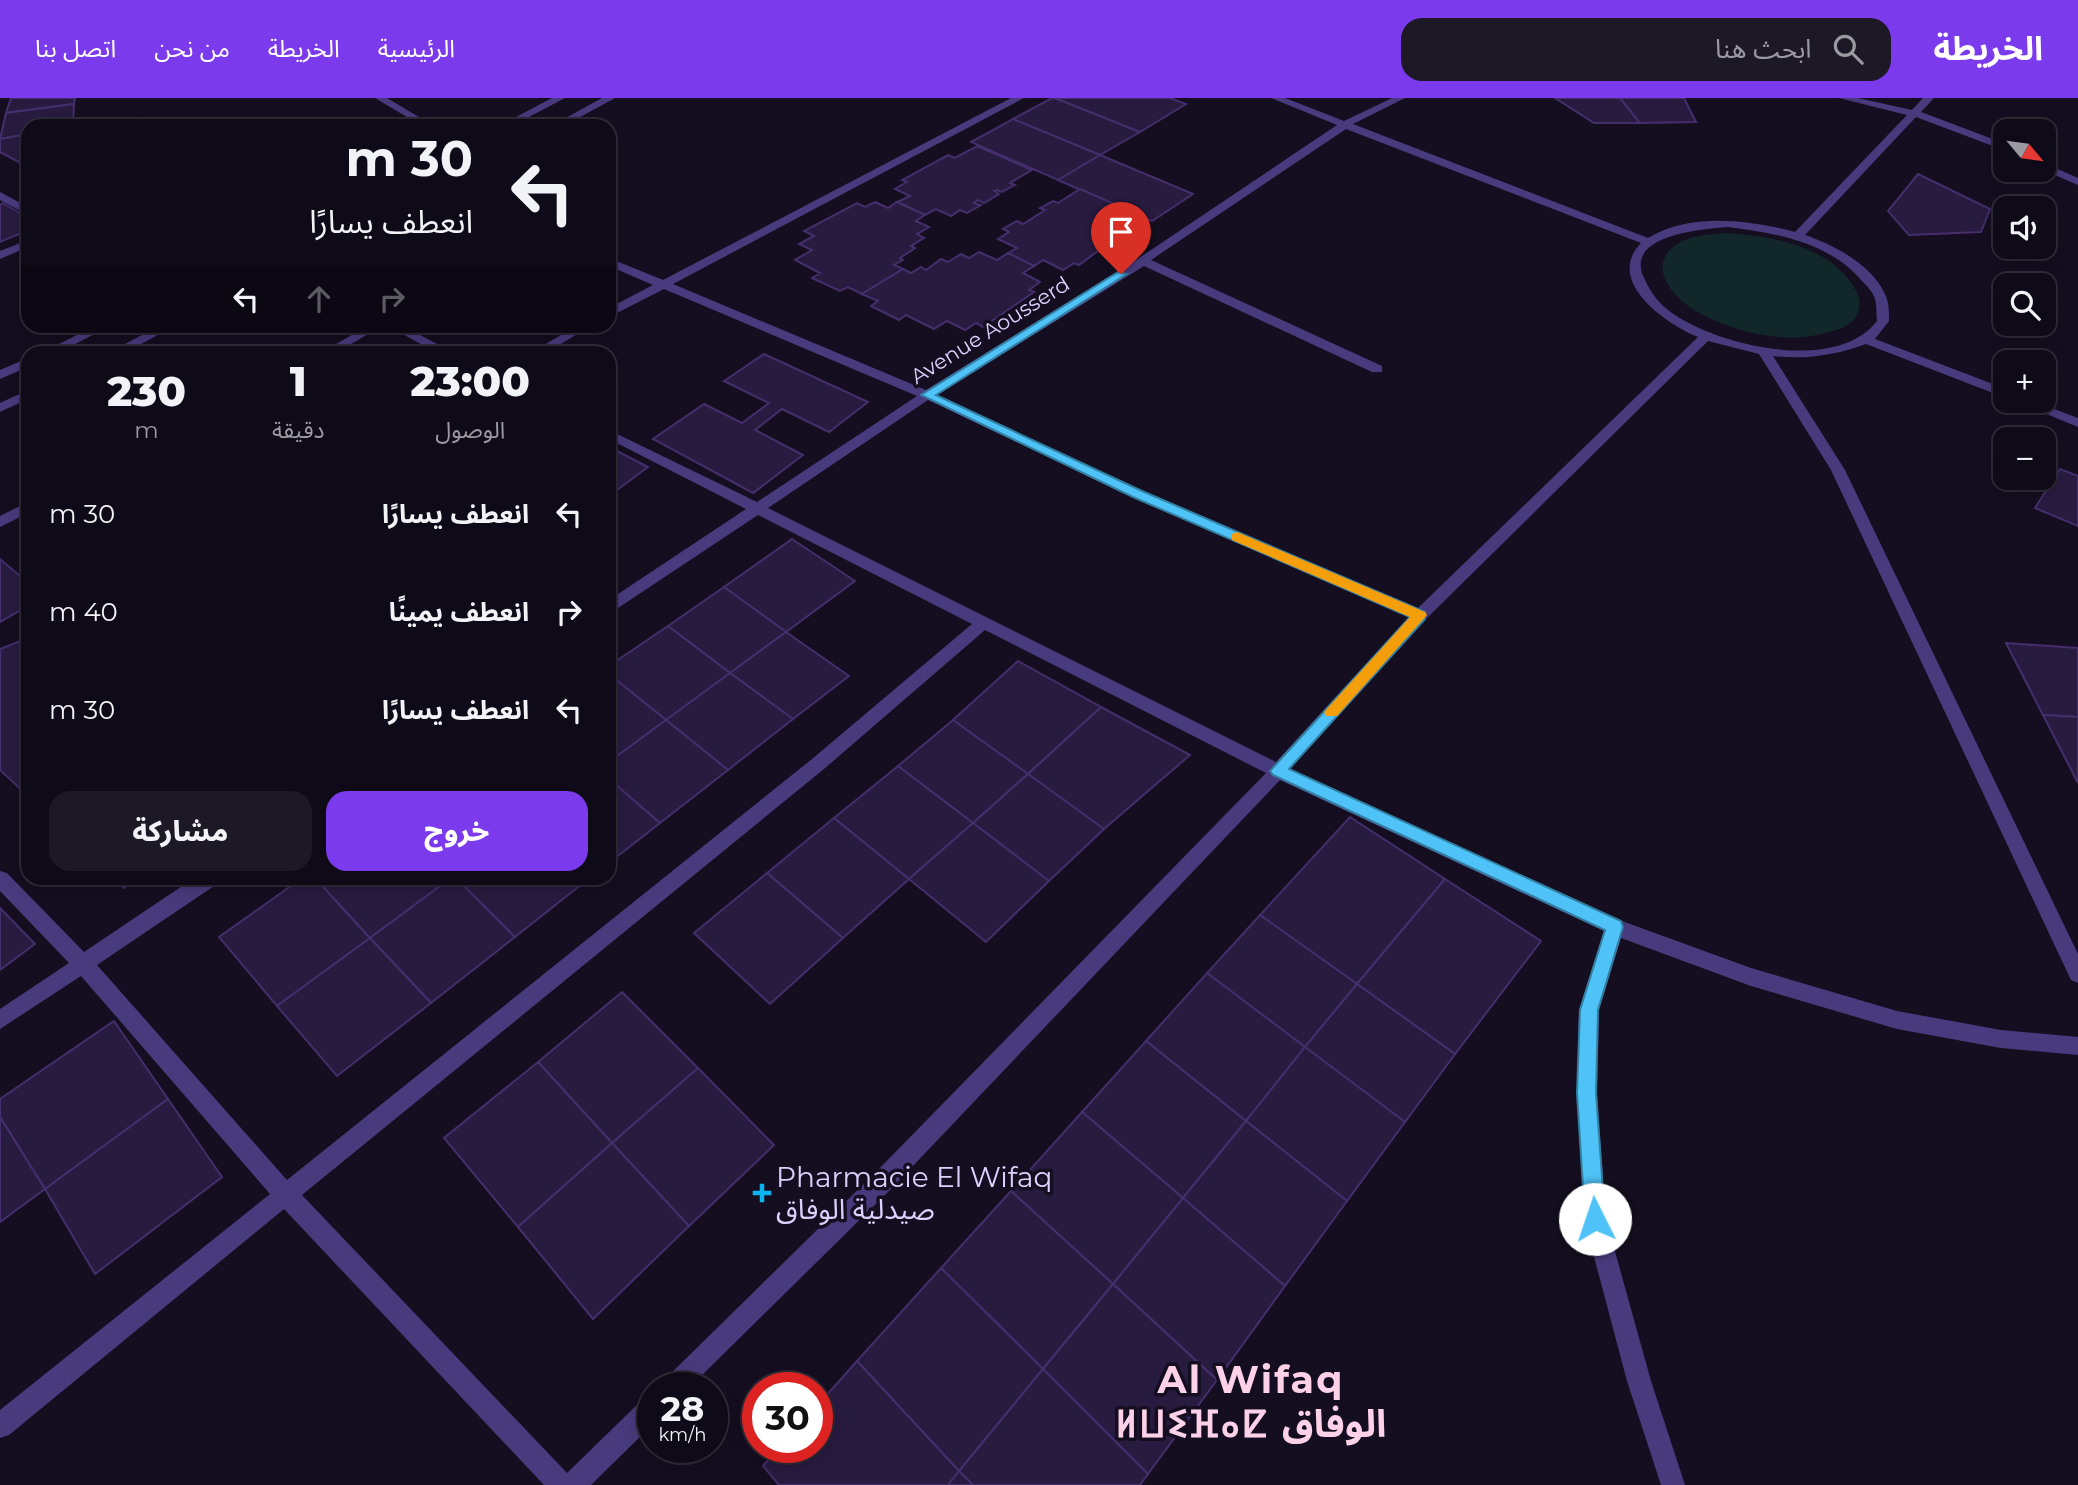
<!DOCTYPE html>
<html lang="ar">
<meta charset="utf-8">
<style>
body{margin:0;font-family:Montserrat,"Noto Sans Arabic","Noto Sans Tifinagh",sans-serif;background:#1d1825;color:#f1f3f6;direction:rtl;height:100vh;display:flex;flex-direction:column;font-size:26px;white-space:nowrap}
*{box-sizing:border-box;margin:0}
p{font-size:23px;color:#9b9aa2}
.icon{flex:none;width:38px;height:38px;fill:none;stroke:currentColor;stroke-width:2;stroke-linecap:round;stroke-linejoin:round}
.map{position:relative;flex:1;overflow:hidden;direction:ltr}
.drawer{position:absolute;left:21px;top:248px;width:595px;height:539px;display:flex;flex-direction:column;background:#0f0a18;border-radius:21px;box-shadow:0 4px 18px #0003,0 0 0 2px #2f2b37;direction:rtl}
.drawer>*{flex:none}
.guide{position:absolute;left:21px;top:21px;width:595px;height:214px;border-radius:21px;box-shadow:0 4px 18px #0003,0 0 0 2px #2f2b37;direction:rtl;background:#0f0a18;color:#f1f3f6;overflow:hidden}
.needle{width:46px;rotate:119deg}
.buttons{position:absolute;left:1993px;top:21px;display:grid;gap:14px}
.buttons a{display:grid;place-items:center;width:63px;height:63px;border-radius:14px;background:#0f0a18;box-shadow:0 4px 18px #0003,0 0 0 2px #2f2b37;font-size:35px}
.speed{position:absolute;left:637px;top:1274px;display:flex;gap:14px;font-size:35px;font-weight:700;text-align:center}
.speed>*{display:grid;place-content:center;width:91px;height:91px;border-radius:50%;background:#0f0a18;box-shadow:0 4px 18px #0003,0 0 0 2px #2f2b37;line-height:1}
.speed small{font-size:18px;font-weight:400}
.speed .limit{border:10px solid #d22;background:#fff;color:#111}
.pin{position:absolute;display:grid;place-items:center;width:60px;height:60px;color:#fff;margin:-72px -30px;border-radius:50% 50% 50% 0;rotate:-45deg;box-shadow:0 0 7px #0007}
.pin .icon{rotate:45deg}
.me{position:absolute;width:77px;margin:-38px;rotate:356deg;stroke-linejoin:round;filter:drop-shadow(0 0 5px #0008)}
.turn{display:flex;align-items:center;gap:24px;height:147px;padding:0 28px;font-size:32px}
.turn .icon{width:91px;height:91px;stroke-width:2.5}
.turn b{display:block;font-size:49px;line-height:60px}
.lanes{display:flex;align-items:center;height:66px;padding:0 28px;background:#0003;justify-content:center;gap:35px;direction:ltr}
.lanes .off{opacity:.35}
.eta{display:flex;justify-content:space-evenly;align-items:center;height:119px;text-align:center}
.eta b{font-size:42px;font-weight:800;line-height:49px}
.cta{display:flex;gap:14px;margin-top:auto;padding:14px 28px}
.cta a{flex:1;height:80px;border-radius:21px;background:#7c3aed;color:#fff;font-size:28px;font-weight:800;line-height:80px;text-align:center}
.cta a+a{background:#1d1825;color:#f1f3f6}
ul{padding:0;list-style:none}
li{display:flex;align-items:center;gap:21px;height:98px;padding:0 28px}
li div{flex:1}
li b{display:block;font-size:26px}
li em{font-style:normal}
header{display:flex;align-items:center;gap:42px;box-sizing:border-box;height:98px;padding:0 35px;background:#7c3aed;color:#fff}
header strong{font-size:33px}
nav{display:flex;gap:38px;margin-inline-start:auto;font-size:24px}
.search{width:490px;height:63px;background:#1d1825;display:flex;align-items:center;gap:18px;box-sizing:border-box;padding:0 24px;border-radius:21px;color:#9b9aa2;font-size:26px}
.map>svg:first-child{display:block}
.green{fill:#11272a}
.building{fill:#281b40;stroke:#442e6b;stroke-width:2}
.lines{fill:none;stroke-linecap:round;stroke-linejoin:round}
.minor{fill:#483b7d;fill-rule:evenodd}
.tertiary{fill:#483b7d;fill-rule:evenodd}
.route{fill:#4fc3f7;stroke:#337fa1;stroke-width:2}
.slow{fill:#f59e0b}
.poi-dot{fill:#0bb4ee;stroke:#140e20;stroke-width:2.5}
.labels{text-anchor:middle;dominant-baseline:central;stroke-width:7;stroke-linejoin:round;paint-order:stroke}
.far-street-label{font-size:21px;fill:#dcd0fd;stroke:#140e20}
.near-poi-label{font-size:28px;fill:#dcd0fd;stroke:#140e20;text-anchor:start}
.near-district-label{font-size:38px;font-weight:bold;letter-spacing:2px;fill:#fdd1e7;stroke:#140e20}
</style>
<header>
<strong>الخريطة</strong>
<div class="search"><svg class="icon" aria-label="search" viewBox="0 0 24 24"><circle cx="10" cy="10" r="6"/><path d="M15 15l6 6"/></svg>ابحث هنا</div>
<nav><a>الرئيسية</a><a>الخريطة</a><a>من نحن</a><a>اتصل بنا</a></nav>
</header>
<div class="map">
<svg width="2078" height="1387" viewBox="0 0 2078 1387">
<rect width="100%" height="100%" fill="#140e20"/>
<path class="green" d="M1723,135C1767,137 1825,146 1852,186C1860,197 1863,208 1855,220C1848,230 1833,233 1822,236C1782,246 1735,234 1699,215C1674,201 1644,168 1677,146C1690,137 1708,137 1723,135Z"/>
<g class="building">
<path d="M11,0H75L74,6L6,15Z"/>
<path d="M1052,0H1055L1140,34L1100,57L1013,21Z"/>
<path d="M1055,0H1170L1186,6L1140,34Z"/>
<path d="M1555,0H1620L1640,25H1594Z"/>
<path d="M1620,0H1684L1696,24L1640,25Z"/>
<path d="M74,6L73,28H28V36L0,41L6,15Z"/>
<path d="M139,20L138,28H76Z"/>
<path d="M1013,21L1100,57L1058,82L971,44Z"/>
<path d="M28,36V69L0,54V41Z"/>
<path d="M977,48L1032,72L1010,85L1015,87L1002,94L997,92L994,93L999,96L984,105L978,102L974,105L981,107L967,115L960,112L951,118L936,111L925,117L897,104L910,98L895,91L907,84L902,82L948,57L955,60Z"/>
<path d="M1100,57L1193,96L1152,123L1058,82Z"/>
<path d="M1918,76L1990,111L1981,134L1909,137L1888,113Z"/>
<path d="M1080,91L1144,119L1079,167L1074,165L1063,172L1043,162L1034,168L1008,155L1017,150L998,141L1009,134L1003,131L1017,123L1023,126L1045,112L1040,110L1053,103L1058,105Z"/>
<path d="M875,104L888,110L897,104L925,117L916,123L929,129L917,136L924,140L911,148L915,150L900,160L903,162L894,167L903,171L862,196L848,189L840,193L812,180L820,175L795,162L812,152L799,146L814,138L804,133L857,105L865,109Z"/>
<path d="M3,105L28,120V132L0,144V107Z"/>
<path d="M979,154L997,162L1008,155L1034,168L1023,175L1040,184L1029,192L1034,194L983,229L976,225L965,232L947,223L934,231L906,217L899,222L871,208L878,203L862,196L903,171L911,175L921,169L926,172L941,161L948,164L961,156L969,160Z"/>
<path d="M764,256L868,304L829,334L782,311L755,332L803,357L753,395L653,341L704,306L742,325L769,305L724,283Z"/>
<path d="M609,349L648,369L609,398Z"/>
<path d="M2060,371L2078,378V428L2035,410Z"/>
<path d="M792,441L855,483L786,534L724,489Z"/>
<path d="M0,461L28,485V508L0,524Z"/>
<path d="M724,489L786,534L730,575L668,528Z"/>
<path d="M668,528L730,575L666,622L609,576V568Z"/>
<path d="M786,534L849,578L793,621L730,575Z"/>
<path d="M28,540V698L0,672V551Z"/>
<path d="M2006,545L2078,550V619L2043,617Z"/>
<path d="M1018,563L1101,609L1028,676L953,622Z"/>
<path d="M730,575L793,621L728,672L666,622Z"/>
<path d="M609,576L666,622L609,664Z"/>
<path d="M1101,609L1190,657L1104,731L1028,676Z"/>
<path d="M2043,617L2078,619V685Z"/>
<path d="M666,622L728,672L660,725L609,681V664Z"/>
<path d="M953,622L1028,676L973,725L898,668Z"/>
<path d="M898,668L973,725L909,781L834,720Z"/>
<path d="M1028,676L1104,731L1049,783L973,725Z"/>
<path d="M609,681L660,725L609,765Z"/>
<path d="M1350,719L1445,781L1357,886L1260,817Z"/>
<path d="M834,720L909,781L843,840L767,775Z"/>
<path d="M973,725L1049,783L986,844L909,781Z"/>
<path d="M767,775L843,840L770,906L694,835Z"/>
<path d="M114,780H137L124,790Z"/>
<path d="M302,780H315L370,840L277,908L219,839Z"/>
<path d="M315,780H451L370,840Z"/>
<path d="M451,780H456L515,839L431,905L370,840Z"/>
<path d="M456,780H586L587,782L515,839Z"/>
<path d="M1445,781L1541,843L1455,956L1357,886Z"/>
<path d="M0,810L35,846L0,872Z"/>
<path d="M1260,817L1357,886L1305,949L1207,875Z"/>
<path d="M370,840L431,905L337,978L277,908Z"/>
<path d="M1207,875L1305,949L1246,1023L1146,943Z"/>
<path d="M1357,886L1455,956L1405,1024L1305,949Z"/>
<path d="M622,894L698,970L612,1045L538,964Z"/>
<path d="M114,923L168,1001L45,1091L0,1019V1001Z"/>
<path d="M1146,943L1246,1023L1183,1100L1082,1014Z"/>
<path d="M1305,949L1405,1024L1347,1103L1246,1023Z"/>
<path d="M538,964L612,1045L518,1129L444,1040Z"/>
<path d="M698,970L774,1047L689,1128L612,1045Z"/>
<path d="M168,1001L222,1079L95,1176L45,1091Z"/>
<path d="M1082,1014L1183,1100L1113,1186L1011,1093Z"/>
<path d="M0,1019L45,1091L0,1124Z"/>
<path d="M1246,1023L1347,1103L1285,1188L1183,1100Z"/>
<path d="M612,1045L689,1128L593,1221L518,1129Z"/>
<path d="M1011,1093L1113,1186L1043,1271L941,1170Z"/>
<path d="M1183,1100L1285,1188L1217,1282L1113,1186Z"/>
<path d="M941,1170L1043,1271L959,1373L857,1263Z"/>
<path d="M1113,1186L1217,1282L1148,1376L1043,1271Z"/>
<path d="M857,1263L959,1373L948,1387H779L763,1368L780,1349H817V1308Z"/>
<path d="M1043,1271L1148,1376L1140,1387H973L959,1373Z"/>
<path d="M959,1373L973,1387H948Z"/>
</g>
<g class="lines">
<g class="minor">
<path d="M375,0H387L434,28H422Z"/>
<path d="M1011,0H1024L673,186L926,292L1139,160L1337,27L1271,0H1285L1344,23L1392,0H1405L1353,26L1648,140C1690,114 1750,122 1795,134L1907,17L1839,0H1858L1912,12L1923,0H1934L1921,14L2006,46V53L1916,19L1805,137C1835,147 1876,169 1887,201C1889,208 1889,216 1889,223L1875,241L2006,291V300L1866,246C1836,257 1805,262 1773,258L1845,372L2078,856V885L2071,882L1831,372L1759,256L1708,243L1426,521L1290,671L1622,823L1751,870L1897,913L2001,932L2078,939V957L2001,950L1897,931L1751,888L1621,840L1599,912L1597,995L1606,1121L1651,1283L1685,1387H1661L1627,1283L1584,1121L1577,995L1579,912L1604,833L1280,682L891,1091L689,1290H660L664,1282L875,1075L1266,675L985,532L824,671L302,1097L567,1375L644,1300L653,1297V1326L591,1387H544L284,1111L9,1337L0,1340V1312L270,1096L81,878L0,931V911L69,865L0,793V773L7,775L84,854L194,780H219L217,786L97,867L287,1082L812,661L972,526L758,417L609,516V502L746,411L609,341V332L757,404L917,298L664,191L609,219V210L653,187L609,168V160L663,182ZM1346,31L1641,145C1604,183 1666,226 1698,239L1418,510L1142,393L937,297L1144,168L1372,274H1382V268L1151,162ZM1728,129C1776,135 1829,144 1862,183C1867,188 1873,194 1875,201C1877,208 1876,216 1877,223C1836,276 1719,248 1672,215C1660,207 1651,195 1645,182C1621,137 1702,131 1728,129ZM928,302L1132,399L1409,519L1276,664L768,410Z"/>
<path d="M2044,65L2078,80V87L2043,72Z"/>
<path d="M0,94L28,109V117L0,102Z"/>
<path d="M28,142V149L0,161V153Z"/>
<path d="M368,228H382L334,256H318Z"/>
<path d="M388,228H403L456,256H439Z"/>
<path d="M577,228H591L544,256H528Z"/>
<path d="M2015,303H2033L2078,320V329Z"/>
<path d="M28,404V415L0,429V418Z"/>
</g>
<g class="tertiary">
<path d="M552,0H565L512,28H499Z"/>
<path d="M602,0H615L564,28H551Z"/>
<path d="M95,228H110L56,256H39Z"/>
<path d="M159,228H174L123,256H106Z"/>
<path d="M28,260V269L0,281V272Z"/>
<path d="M28,292V301L0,314V305Z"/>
</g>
</g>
<path class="route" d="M1118,174L1127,176L936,297L1142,393L1425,514V521L1289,671L1621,823L1623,829L1598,912L1596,995L1605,1121L1602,1128L1595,1131L1588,1128L1585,1121L1577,995L1580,912L1605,832L1273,677L1270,673L1410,519L1133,399L921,297Z"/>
<path class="slow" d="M1237,434L1425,514L1427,517L1337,618H1326L1324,614L1410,519L1232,442V436Z"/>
<path class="poi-dot" d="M758.5 1084.5h7v7h7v7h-7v7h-7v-7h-7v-7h7z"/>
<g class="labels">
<g class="far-street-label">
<text transform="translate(990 232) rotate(-32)">Avenue Aousserd</text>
</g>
<g class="near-poi-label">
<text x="776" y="1079">Pharmacie El Wifaq<tspan x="776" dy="32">صيدلية الوفاق</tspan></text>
</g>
<g class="near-district-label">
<text x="1251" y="1281">Al Wifaq<tspan x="1251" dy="44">ⵍⵡⵉⴼⴰⵇ الوفاق</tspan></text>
</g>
</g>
</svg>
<div class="buttons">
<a><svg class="needle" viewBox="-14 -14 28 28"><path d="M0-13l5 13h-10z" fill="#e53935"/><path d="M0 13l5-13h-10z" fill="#9b9aa2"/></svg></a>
<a><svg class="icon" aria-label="sound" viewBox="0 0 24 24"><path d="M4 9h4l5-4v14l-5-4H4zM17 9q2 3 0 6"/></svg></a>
<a><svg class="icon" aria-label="search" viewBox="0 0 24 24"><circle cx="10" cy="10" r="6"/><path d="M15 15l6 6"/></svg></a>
<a>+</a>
<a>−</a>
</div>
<div class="speed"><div>28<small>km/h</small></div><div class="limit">30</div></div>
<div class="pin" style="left:1121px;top:176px;background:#d93025"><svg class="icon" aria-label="arrive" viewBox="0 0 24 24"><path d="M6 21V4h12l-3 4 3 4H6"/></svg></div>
<svg class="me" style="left:1595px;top:1121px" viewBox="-20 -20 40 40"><circle r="19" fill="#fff"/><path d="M0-13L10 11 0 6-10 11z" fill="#4fc3f7"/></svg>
<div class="guide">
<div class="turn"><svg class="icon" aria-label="left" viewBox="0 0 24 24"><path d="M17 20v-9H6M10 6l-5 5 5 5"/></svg><div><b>30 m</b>انعطف يسارًا</div></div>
<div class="lanes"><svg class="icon" aria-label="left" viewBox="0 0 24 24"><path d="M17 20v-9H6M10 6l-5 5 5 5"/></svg><svg class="icon off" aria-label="ahead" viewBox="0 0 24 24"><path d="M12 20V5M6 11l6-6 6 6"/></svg><svg class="icon off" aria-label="right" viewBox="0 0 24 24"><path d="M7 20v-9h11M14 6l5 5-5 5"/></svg></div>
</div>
<section class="drawer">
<div class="eta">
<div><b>23:00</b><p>الوصول</p></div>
<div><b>1</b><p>دقيقة</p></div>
<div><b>230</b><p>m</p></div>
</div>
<ul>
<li><svg class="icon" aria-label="left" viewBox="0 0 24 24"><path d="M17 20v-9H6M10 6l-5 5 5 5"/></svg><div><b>انعطف يسارًا</b></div><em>30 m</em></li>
<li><svg class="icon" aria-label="right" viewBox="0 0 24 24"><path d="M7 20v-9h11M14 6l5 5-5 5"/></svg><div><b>انعطف يمينًا</b></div><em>40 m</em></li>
<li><svg class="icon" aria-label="left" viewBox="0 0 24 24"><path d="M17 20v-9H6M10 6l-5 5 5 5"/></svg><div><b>انعطف يسارًا</b></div><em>30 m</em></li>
</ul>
<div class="cta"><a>خروج</a><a>مشاركة</a></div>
</section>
</div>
